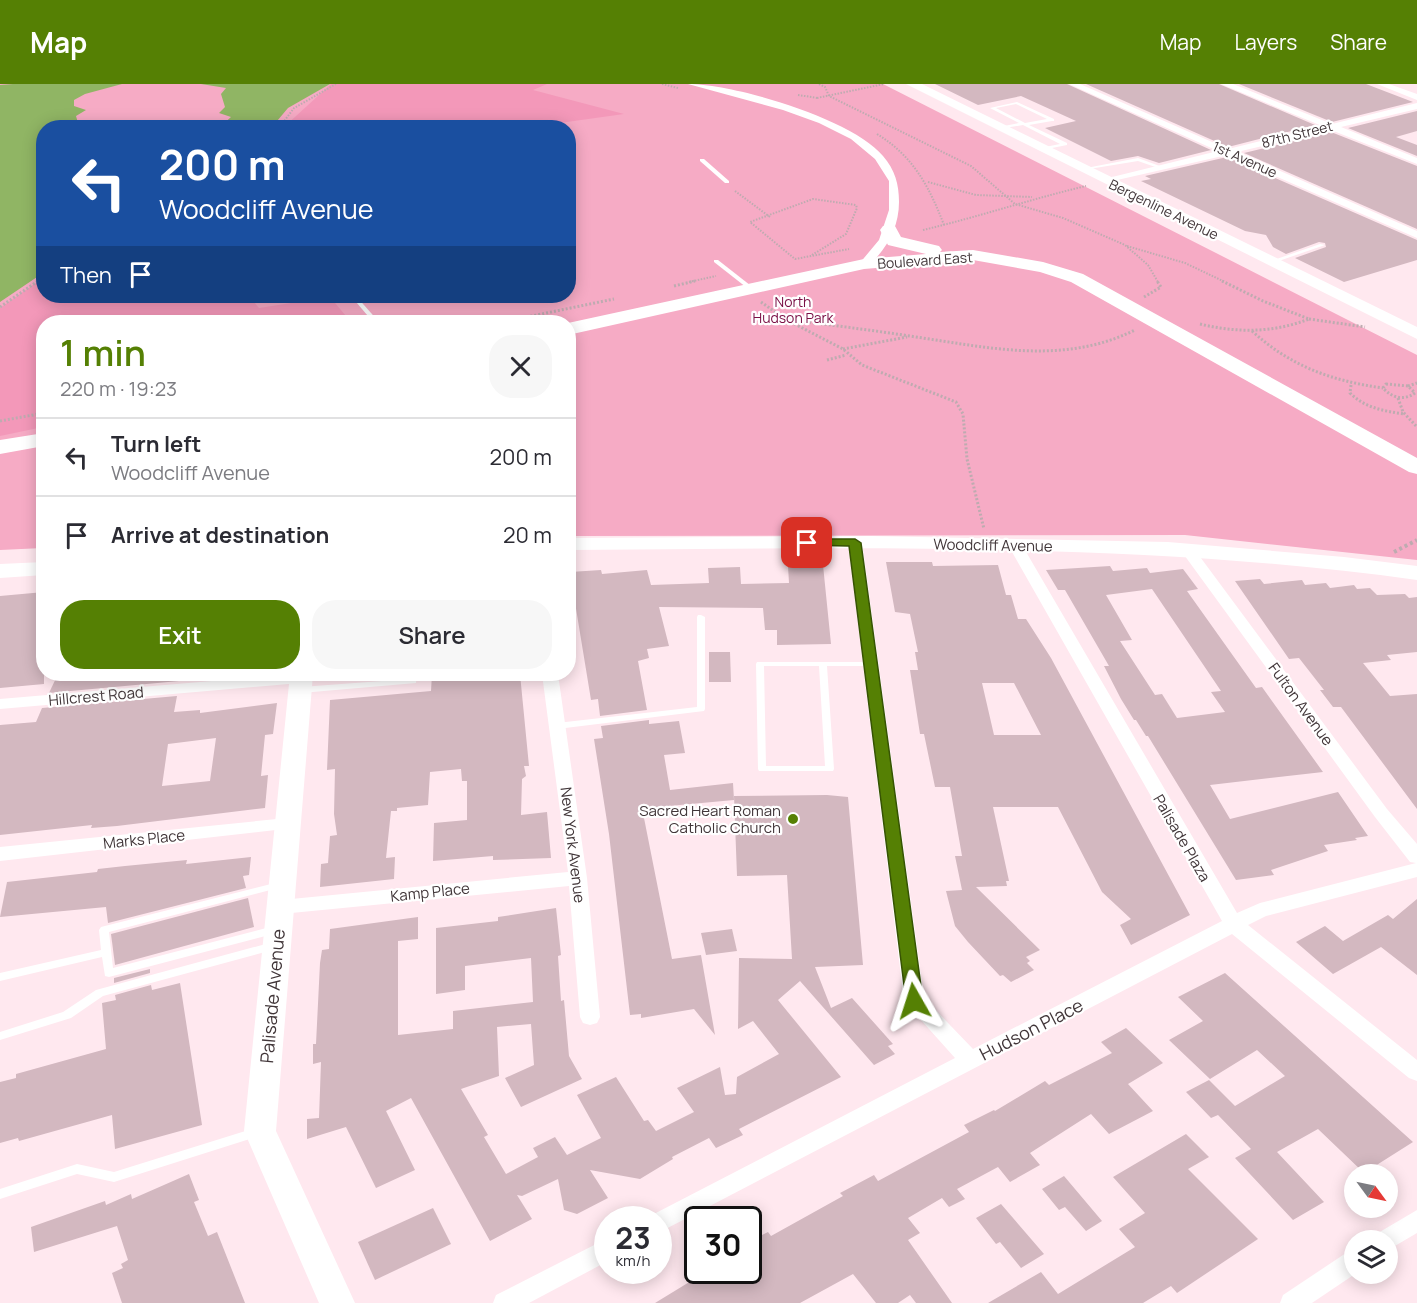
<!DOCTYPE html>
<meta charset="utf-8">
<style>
body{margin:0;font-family:Manrope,sans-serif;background:#f7f7f7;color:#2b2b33;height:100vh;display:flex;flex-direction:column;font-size:22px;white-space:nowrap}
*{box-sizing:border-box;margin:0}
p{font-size:20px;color:#7c7c81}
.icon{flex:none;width:33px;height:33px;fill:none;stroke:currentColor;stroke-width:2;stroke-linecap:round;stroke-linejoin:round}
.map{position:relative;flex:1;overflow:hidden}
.details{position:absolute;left:36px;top:231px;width:540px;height:366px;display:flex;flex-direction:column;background:#fff;border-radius:24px;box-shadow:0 3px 15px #0003}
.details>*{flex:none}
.hud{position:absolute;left:36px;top:36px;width:540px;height:183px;border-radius:24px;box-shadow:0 3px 15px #0003;background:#1a4fa0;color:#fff;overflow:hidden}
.needle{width:39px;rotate:123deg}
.buttons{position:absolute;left:1344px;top:1080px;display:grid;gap:12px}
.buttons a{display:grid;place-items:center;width:54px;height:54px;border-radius:50%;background:#fff;box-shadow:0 3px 15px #0003;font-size:30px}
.speed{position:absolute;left:594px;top:1122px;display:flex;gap:12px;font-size:30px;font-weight:700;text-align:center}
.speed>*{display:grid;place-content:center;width:78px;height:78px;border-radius:50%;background:#fff;box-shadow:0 3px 15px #0003;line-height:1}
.speed small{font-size:15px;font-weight:400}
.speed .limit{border:3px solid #111;border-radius:9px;background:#fff;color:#111}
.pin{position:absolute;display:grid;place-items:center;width:51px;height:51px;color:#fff;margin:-26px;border-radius:12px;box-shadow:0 3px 9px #0006}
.me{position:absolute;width:66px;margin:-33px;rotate:354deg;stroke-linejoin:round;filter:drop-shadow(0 0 4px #0008)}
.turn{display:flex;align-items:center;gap:21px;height:126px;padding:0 24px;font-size:27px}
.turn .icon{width:78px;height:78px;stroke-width:2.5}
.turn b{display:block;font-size:42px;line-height:51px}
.then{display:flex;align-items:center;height:57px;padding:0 24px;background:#0003;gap:12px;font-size:22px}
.round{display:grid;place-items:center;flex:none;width:63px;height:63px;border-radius:24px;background:#f7f7f7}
.head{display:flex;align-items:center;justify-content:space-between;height:102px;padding:0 24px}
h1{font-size:36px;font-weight:600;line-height:45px;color:#558004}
.button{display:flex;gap:12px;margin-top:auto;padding:12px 24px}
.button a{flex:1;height:69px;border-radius:24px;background:#558004;color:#fff;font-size:24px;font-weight:600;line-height:69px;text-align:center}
.button a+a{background:#f7f7f7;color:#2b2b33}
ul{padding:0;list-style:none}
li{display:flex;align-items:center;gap:18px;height:78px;padding:0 24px;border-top:2px solid #e1e1e2}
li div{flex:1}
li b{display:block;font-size:22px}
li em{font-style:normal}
header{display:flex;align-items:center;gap:36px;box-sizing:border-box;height:84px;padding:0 30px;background:#558004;color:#fff}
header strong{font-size:28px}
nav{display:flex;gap:33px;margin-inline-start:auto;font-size:21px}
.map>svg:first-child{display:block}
.green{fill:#f6abc5;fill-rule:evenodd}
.forest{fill:#f398b9}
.water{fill:#90b564}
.building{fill:#d3b8c0;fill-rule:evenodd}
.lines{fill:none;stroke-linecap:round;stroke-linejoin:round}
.path-far2{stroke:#beabb0;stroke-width:2;stroke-dasharray:1.5 1.5;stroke-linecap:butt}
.path-far1{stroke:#beabb0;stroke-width:3;stroke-dasharray:2 2;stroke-linecap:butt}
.path{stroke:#beabb0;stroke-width:4;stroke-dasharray:3 3;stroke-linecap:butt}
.lane{fill:#fff;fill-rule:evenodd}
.street{fill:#fff;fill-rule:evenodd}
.secondary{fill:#fff;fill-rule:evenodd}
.primary{fill:#fff;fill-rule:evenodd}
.route{fill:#558004;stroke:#375303;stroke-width:1.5}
.poi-dot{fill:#558004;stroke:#fff;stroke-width:2}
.labels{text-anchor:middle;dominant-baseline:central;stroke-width:4.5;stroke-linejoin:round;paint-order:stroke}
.far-street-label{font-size:14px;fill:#413639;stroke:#fff}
.far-park-label{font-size:14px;fill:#7a0f45;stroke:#fff}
.street-label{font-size:15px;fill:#413639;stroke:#fff}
.poi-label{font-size:15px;fill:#413639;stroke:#fff;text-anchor:end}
.near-street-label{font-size:18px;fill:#413639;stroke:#fff}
</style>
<header>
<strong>Map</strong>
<nav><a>Map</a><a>Layers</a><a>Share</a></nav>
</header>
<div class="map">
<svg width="1417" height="1219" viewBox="0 0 1417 1219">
<rect width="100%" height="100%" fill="#ffe8ef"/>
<path class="green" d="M0,0H883L1417,271V476L1185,451L569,452L568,238H44L43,464L0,466ZM44,44H568V212H44Z"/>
<g class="forest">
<path d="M331,0H547L533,6L624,30L524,44L284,43Z"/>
<path d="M43,194L44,212H249L259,224L330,213L351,238H44L43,343L0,352V224Z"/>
</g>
<g class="water">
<path d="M13,0H122L85,10L74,16V22L86,26L76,32L78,39L73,43L44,44L43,189L0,218V1Z"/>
<path d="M201,0H330L288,24L272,43L219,44L231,33L219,29L225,23L221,10L226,4Z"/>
</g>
<g class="building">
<path d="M935,0H1067L1211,66L1159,79L1138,72L1111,77L1045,44L1076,37L1021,12L978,21Z"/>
<path d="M1086,0H1219L1315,41L1228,63Z"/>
<path d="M1239,0H1366L1413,18L1332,38Z"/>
<path d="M1417,27V47L1396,53L1417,61V72L1348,44Z"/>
<path d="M1331,48L1417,82V145L1244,69Z"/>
<path d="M1227,73L1417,156V176L1344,198L1295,174L1326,163L1325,159L1319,158L1286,170L1273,163L1266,151L1245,147L1141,97L1151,95L1145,92Z"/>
<path d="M886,478H932L933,482L998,481L1006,511H1011L1018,535H1026L1051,574L1190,831L1131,861L1120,841L1131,835L1102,808L1058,723H993L1009,797H1006L1007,802L976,803L1040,866L1026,873L1030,877L1027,879L1034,886L1011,898L1003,891L1000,892L968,858L955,842L946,807L962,806L955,772H962L950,703H935L924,650H920L910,586H918L915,568H918L910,530L895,528ZM982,599H1014L1041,651H994Z"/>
<path d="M823,481L831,560L777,561V546H765L763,524L659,523L669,562L647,565L649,574L638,577L647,626L600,632L598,615L591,616L570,488L601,486L602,490L647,486L651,501L709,499L708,484L740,483L741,500L789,499L788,482Z"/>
<path d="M1110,482L1113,487L1147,484L1150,489L1183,485L1198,505L1187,507L1256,604L1262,603L1323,688L1210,701L1230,735L1338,708L1368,752L1355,754L1357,756L1324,761L1328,767L1271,786L1274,791L1236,796L1148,652H1146L1136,636H1134L1121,615L1104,582H1109L1065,506H1058L1046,486ZM1152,505L1221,607L1211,608L1225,628L1177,634L1162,610L1155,611L1120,557L1132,556L1106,511Z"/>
<path d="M1260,495L1264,500L1302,496L1305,501L1326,499L1330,504L1354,501L1357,505L1370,504L1377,511L1405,510L1409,514L1417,513V568L1387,571L1391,576L1363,579L1390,612L1417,610V725L1341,623H1333L1320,606H1324L1299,574L1289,575L1235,497Z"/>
<path d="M44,508V600L0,604V512Z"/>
<path d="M709,568H730L731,598H709Z"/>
<path d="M58,590H181L179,597L49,609Z"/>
<path d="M432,590H520L529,682H524L526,692L522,695L521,731L547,728L551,774L493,776V772L433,777L434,739L467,736V697H462L461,685L430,688L428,721L397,724V727H391L386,774L395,773L394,795L320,803L321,780L328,779L330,752L337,751L334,730L335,685L327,686L330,616L431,607Z"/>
<path d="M177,612L174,628L200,626V629L277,619L273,650L265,651L261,692L268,691L265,724L117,742L91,744L92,741L0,751V641L36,638L42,624ZM216,654L210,697L162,702L168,660Z"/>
<path d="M649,636V640L679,637L685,669L664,671L670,706L733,699L734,716L669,722L670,728L644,734L672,875L701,871L715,951L694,925L641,934V930L630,931L609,750L594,655L603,654L601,642Z"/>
<path d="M827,711L848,713L863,881L815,883L831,924L852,914L893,960L888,962L895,970L874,981L800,897L778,916L841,993L739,1045L743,1051L716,1064L709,1054L672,1073L673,1075L640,1095L590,1086L608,1114L577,1130L564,1126L558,1095L522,1112L517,1111L532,1135L490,1157L411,1014L386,1027L415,1086L376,1104L346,1043L307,1055V1035L319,1034L321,978L313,980V960H316L320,879L322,866L329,865L330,845L418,833V855L398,857V951L453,945V927L533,918L531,874L465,882V906L436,910V844L498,837V833L556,824L561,871L558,872L561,917L564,916L569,972L582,995L521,1023L505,994L534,981L531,940L497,943L499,992L461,1005L488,1051L484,1053L506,1090L538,1073L533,1064L555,1053L567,1071L601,1054L577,1011L616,993L644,1037L648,1036L656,1047L694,1028L677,1004L720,983L725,1011L736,1010L737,993L779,970L753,937L738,945L739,874L792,875L787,791L737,792L734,712Z"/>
<path d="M251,773L249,791L243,792L246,804L108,839L106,823L0,833L7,798L97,788L98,785L125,782L187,776L186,780Z"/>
<path d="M248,814L254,843L115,881L111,850Z"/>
<path d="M1417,815V891L1381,863L1333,890L1296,858L1325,842L1343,857L1388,831L1393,835Z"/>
<path d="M732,845L737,867L706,871L701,849Z"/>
<path d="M150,885V889L114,899V894Z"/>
<path d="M1225,889L1413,1058L1364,1089L1318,1045L1277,1068L1324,1118L1293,1136L1235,1074L1251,1065L1218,1031L1211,1034L1186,1008L1209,996L1235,1022L1285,992L1257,966L1210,995L1169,956L1203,937L1178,913Z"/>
<path d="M180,899L202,1041L115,1065L112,1031L19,1057L18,1054L0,1059V998L16,994V990L106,965L102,919L116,916L115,911L151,901L152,906Z"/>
<path d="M1126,944L1163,979L1128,1000L1153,1027L1109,1050L1091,1030L1030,1069L1040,1081L1010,1098L998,1083L957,1105L965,1115L949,1123L942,1114L908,1134L920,1149L908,1156L952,1219H916L910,1211L898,1219H876L853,1190L800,1219H655L691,1197L688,1192L699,1186H748V1158L768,1148L771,1152L843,1112L840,1109L874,1091L878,1097L969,1048L964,1041L994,1026L995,1027L1045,997L1049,1001L1112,969L1101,958Z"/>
<path d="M1186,1050L1209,1073L1188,1085L1258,1155L1177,1209L1171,1202L1143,1219H988L1041,1188L1058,1210L1135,1163L1119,1145L1145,1129L1113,1093Z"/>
<path d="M189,1090L199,1116L194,1118L208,1152L217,1148L245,1219H122L112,1189L123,1184L121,1180L128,1176L117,1142L34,1168L31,1143L105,1117L106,1121L131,1110L132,1115Z"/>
<path d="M1064,1092L1102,1137L1086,1147L1065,1123L1059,1126L1042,1105Z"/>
<path d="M1001,1120L1044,1170L1021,1184L1000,1158L996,1160L976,1134Z"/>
<path d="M433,1124L451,1160L375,1196L358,1158Z"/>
</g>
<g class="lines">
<g class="path-far2">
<path d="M662,0L678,4"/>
<path d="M819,0L825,3L829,12L971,82L1015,120L1063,134L1125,161L1148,181L1158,198"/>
<path d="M798,11L818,14"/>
<path d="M817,14L884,0"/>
<path d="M279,44L294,24L336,0"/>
<path d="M877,50C913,72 929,102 944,141"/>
<path d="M928,98L976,111L1032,113"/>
<path d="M735,107L770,133"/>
<path d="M923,146C978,133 1031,115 1086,102"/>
<path d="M1127,162L1185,179L1225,198"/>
<path d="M812,171L846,150L857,124L856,121L813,115L750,138L795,175L849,165"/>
<path d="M36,198L44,193"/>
<path d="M689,198L716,192"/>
</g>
<g class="path-far1">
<path d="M674,202L695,197"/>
<path d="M1144,213L1161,203L1157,197"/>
<path d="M761,218L785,235L843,265L862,281L956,318L963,330L967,375L984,445"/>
<path d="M0,223L38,197"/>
<path d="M785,235C829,241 872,246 916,253C991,264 1064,281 1135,246"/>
<path d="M1309,235L1365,243"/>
<path d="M503,238L614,215"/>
<path d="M1200,240C1237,249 1273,249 1309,235L1263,217L1222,197"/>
<path d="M1252,247C1290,282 1332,297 1383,304"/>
<path d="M843,265L907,253"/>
<path d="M827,276L846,271"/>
<path d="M1386,300L1408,302L1415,309C1404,317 1392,314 1383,304Z"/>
<path d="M1351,301L1350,309C1365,324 1384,327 1404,330"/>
<path d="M1408,302L1417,299"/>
<path d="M1398,314L1403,328L1417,343"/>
<path d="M0,337L44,329"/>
</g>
<path class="path" d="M1394,468L1417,456"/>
<g class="lane">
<path d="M1017,18L1054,35V37H1052L1029,41L1067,59V61L1042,66L1040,65V64L1060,60L1023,41L999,45V43L1019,39L990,24ZM1016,20L1047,35L1025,39L996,24Z"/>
<path d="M1138,74L1165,84L1161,85L1138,77L1083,86L1081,85Z"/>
<path d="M700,75H704L729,97V99H725L700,77Z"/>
<path d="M1320,160L1325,161L1273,179L1268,178Z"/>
<path d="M714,176H718L755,205V207H751L714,178Z"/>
<path d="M351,212H356L379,238H373Z"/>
<path d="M698,531H701L705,533V625L704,627L557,645L554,644L553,642L554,640L557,639L697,623V533Z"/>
<path d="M757,578H873L874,580L870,582H827L834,685L833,687H759L758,685L756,580ZM764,582H819L825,682H766Z"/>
<path d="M409,590H417L416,599L301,609L297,606L301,603L409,595Z"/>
<path d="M279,798L282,799L284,801L282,803L109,848L113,884L274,842L277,843L279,846L277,849L109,893L105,892L102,873L0,897V889L101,866L99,846L101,843Z"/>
<path d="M273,858L276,859L278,862L276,865L103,912L71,934L0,956V948L63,928L96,906Z"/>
<path d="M255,1044L259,1046L261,1049L259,1052L114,1098L77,1090L0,1115V1105L77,1080L114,1088Z"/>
</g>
<g class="street">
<path d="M688,0C735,0 853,35 883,72C895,86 899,100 899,118C899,144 886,166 868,182H860L859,180L879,156L889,126V97L875,75L851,55L819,39L783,26Z"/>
<path d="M1069,0H1080L1228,65L1322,42L1221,0H1233L1332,40L1417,19V25L1341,43L1417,74V80L1331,46L1237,68L1417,147V154L1227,71L1104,99V95L1218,67Z"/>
<path d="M1377,0H1389L1417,10V16Z"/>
<path d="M855,454L862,458L924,914L973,965L1222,837L1008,461L1010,458L1015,457L1022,461L1237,829L1260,819L1416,779L1410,778L1375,733L1182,468L1180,465L1182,462H1192L1387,725L1417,760V793L1266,832L1248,841L1417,976V997L1409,994L1232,850L658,1149V1136H648L650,1132L955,974L904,917L848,458Z"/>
<path d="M293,590H306L308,594L300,599L0,625V615Z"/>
<path d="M542,590H558L587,794L600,933L597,939L590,941L583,939L580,933L569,802L281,830L274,828L271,823L274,818L281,816L568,788Z"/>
<path d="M287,734L293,736L296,740L293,744L0,777V763Z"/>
<path d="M1417,1126V1149L1388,1166V1156H1374L1378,1149Z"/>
<path d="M608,1154V1177L529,1219H493L496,1211Z"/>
<path d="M1354,1166L1355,1190L1312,1219H1280L1283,1211L1346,1169Z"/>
</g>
<g class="secondary">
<path d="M906,0H922L1417,243V255Z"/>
<path d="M870,452L1168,458L1344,473L1417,482V496C1136,457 851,464 568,466V454Z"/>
<path d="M44,478V491L0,494V480Z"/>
<path d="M290,590H313L276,1047L355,1219H319L244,1047Z"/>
</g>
<g class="primary">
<path d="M889,141L895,142L901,153L939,162L942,166L940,168L973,166L1043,178L1083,190L1417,374V390L1409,388L1071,198L1040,188L973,176L864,185L568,251V239L864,175L926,170L888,161L880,146L883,142Z"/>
<path d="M44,349V362L0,370V356Z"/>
</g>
</g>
<path class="route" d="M807,455H855L861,459L923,917L920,921L914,923L908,921L906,917L849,462L803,461L801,459Z"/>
<circle class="poi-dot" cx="793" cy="735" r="6"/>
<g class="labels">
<g class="far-street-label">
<text transform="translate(1297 50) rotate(-14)">87th Street</text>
<text transform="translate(1245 75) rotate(24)">1st Avenue</text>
<text transform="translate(1164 125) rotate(26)">Bergenline Avenue</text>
<text transform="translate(925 176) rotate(-4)">Boulevard East</text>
</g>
<g class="far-park-label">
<text x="793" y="217">North<tspan x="793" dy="16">Hudson Park</tspan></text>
</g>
<g class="street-label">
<text transform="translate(993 461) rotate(1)">Woodcliff Avenue</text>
<text transform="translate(96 612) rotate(-5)">Hillcrest Road</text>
<text transform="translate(1301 620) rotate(54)">Fulton Avenue</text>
<text transform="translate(1182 754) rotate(60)">Palisade Plaza</text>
<text transform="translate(144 755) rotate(-6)">Marks Place</text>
<text transform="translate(573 761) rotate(83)">New York Avenue</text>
<text transform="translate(430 808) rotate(-6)">Kamp Place</text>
</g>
<g class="poi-label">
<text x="781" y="726">Sacred Heart Roman<tspan x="781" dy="17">Catholic Church</tspan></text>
</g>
<g class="near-street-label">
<text transform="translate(272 912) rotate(-85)">Palisade Avenue</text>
<text transform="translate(1031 945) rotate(-27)">Hudson Place</text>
</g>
</g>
</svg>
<div class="buttons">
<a><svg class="needle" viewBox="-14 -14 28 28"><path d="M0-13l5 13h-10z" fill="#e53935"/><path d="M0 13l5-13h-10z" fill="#7c7c81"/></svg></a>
<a><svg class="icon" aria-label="layers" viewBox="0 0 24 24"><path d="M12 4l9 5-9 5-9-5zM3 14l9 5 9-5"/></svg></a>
</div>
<div class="speed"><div>23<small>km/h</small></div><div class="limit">30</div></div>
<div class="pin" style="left:807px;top:459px;background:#d93025"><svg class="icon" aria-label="arrive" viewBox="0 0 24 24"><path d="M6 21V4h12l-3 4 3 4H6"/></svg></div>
<svg class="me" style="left:914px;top:917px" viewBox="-20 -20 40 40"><path d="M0-17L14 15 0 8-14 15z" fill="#558004" stroke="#fff" stroke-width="4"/></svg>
<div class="hud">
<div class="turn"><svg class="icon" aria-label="left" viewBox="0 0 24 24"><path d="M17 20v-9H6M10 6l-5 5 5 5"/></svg><div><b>200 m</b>Woodcliff Avenue</div></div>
<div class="then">Then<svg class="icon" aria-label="arrive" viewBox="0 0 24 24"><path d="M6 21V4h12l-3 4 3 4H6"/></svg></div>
</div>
<section class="details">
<div class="head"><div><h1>1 min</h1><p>220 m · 19:23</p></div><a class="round"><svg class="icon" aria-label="close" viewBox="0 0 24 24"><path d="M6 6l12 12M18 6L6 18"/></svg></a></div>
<ul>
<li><svg class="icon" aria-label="left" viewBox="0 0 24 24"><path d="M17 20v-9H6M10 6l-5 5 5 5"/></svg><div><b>Turn left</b><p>Woodcliff Avenue</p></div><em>200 m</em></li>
<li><svg class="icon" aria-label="arrive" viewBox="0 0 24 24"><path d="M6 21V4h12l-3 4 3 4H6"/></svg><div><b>Arrive at destination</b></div><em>20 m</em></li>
</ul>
<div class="button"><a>Exit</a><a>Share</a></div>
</section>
</div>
